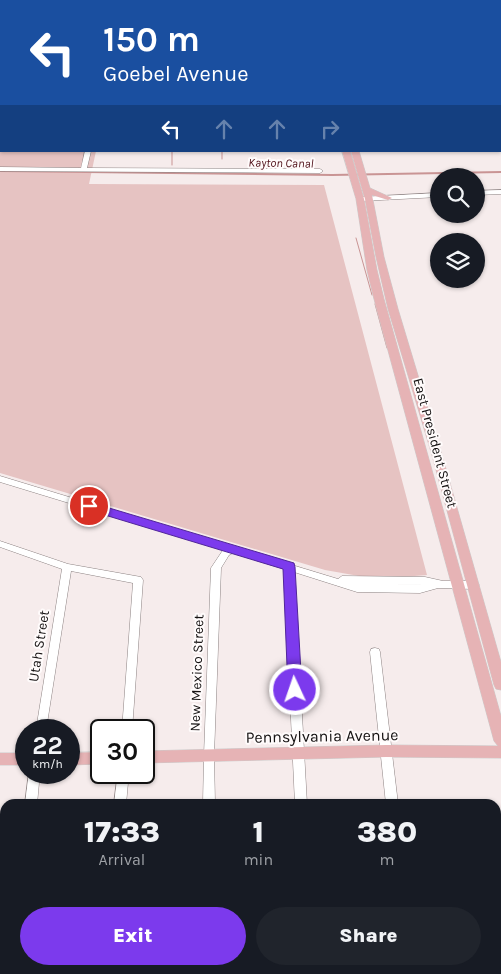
<!DOCTYPE html>
<style>
body{margin:0;font-family:Karla,sans-serif;background:#20242c;color:#f1f3f6;height:100vh;display:flex;flex-direction:column;font-size:19px;white-space:nowrap}
*{box-sizing:border-box;margin:0}
p{font-size:16px;color:#9ea1a6}
.icon{flex:none;width:28px;height:28px;fill:none;stroke:currentColor;stroke-width:2;stroke-linecap:round;stroke-linejoin:round}
.map{position:relative;flex:1;overflow:hidden}
.drawer{position:absolute;left:0px;top:799px;width:501px;height:176px;display:flex;flex-direction:column;background:#171b24;border-radius:15px 15px 0 0;box-shadow:0 1px 4px #0004}
.drawer>*{flex:none}
.hud{position:absolute;left:0px;top:0px;width:501px;height:152px;box-shadow:0 1px 4px #0004;background:#1a4fa0;color:#fff;overflow:hidden}
.tools{position:absolute;left:430px;top:168px;display:grid;gap:10px}
.tools a{display:grid;place-items:center;width:55px;height:55px;border-radius:50%;background:#171b24;box-shadow:0 1px 4px #0004;font-size:25px}
.speed{position:absolute;left:15px;top:719px;display:flex;gap:10px;font-size:25px;font-weight:700;text-align:center}
.speed>*{display:grid;place-content:center;width:65px;height:65px;border-radius:50%;background:#171b24;box-shadow:0 1px 4px #0004;line-height:1}
.speed small{font-size:12px;font-weight:400}
.speed .limit{border:2px solid #111;border-radius:8px;background:#fff;color:#111}
.pin{position:absolute;display:grid;place-items:center;width:42px;height:42px;color:#fff;margin:-21px;border:2px solid #fff;border-radius:50%;box-shadow:0 1px 5px #0007}
.me{position:absolute;width:55px;margin:-28px;rotate:357deg;stroke-linejoin:round;filter:drop-shadow(0 0 4px #0008)}
.turn{display:flex;align-items:center;gap:18px;height:105px;padding:0 20px;font-size:22px}
.turn .icon{width:65px;height:65px;stroke-width:2.5}
.turn b{display:block;font-size:35px;line-height:42px}
.lanes{display:flex;align-items:center;height:48px;padding:0 20px;background:#0003;justify-content:center;gap:25px;direction:ltr}
.lanes .off{opacity:.35}
.eta{display:flex;justify-content:space-evenly;align-items:center;height:85px;text-align:center}
.eta b{font-size:30px;font-weight:800;line-height:35px}
.cta{display:flex;gap:10px;margin-top:auto;padding:10px 20px}
.cta a{flex:1;height:58px;border-radius:30px;background:#7c3aed;color:#fff;font-size:20px;font-weight:800;line-height:58px;text-align:center}
.cta a+a{background:#20242c;color:#f1f3f6}
.map>svg:first-child{display:block}
.green{fill:#e6c3c2}
.lines{fill:none;stroke-linecap:round;stroke-linejoin:round}
.stream{stroke:#c99494;stroke-width:1}
.canal{fill:#c99494;fill-rule:evenodd}
.minor-casing{stroke:#8d8383;stroke-width:1}
.major-casing{stroke:#cccbcb;stroke-width:1}
.highway-casing{stroke:#cccbcb;stroke-width:1}
.minor{fill:#fff;fill-rule:evenodd}
.major{fill:#e6b3b5;fill-rule:evenodd}
.highway{fill:#d68183;fill-rule:evenodd}
.rail-casing{stroke:#635d5d;stroke-width:2.5}
.rail{stroke:#fffbfb;stroke-width:1;stroke-dasharray:4;stroke-linecap:butt}
.route{fill:#7c3aed;stroke:#51269a}
.labels{text-anchor:middle;dominant-baseline:central;stroke-width:4;stroke-linejoin:round;paint-order:stroke}
.far-water-label{font-size:12px;font-style:italic;fill:#4e0d16;stroke:#fffbfb}
.street-label{font-size:14px;fill:#151212;stroke:#fffbfb}
.near-street-label{font-size:16px;fill:#151212;stroke:#fffbfb}
</style>
<div class="map">
<svg width="501" height="974" viewBox="0 0 501 974">
<rect width="100%" height="100%" fill="#f6ecec"/>
<path class="green" d="M0,0H127L1,1V151H96L89,184L324,185L427,575L376,579L325,570L0,473Z"/>
<g class="lines">
<g class="stream">
<path d="M221,0L229,1"/>
<path d="M140,1L146,0"/>
<path d="M172,151V165"/>
<path d="M222,151V159"/>
<path d="M356,238L372,295"/>
<path d="M375,304L387,348"/>
</g>
<g class="canal">
<rect x="500" y="86" width="1" height="2"/>
<path d="M0,170L332,174L501,171V173L332,176L0,172Z"/>
</g>
<g class="minor-casing">
<g id="minor">
<rect x="120" y="0" width="4" height="1"/>
<path d="M85,151H91L87,168L320,169L323,171L320,173L0,171V167L81,168Z"/>
<path d="M501,190V194L476,195V191Z"/>
<path d="M439,193V197L361,201L358,199L361,197Z"/>
<path d="M0,476L338,579L342,576L425,577L443,581H474L477,582L479,585L477,588L474,589L438,588L420,593L357,592L294,572L307,804H295L284,569L233,553L229,555L221,568L214,755L215,804H203L204,755L211,568L223,550L0,482ZM355,584L423,585H420Z"/>
<path d="M0,541L68,564L141,577L143,580L132,730H122L133,583L71,571L46,730H36L62,569L0,547Z"/>
<path d="M375,648L379,649L380,652L398,804H386L370,652L371,649Z"/>
<path d="M29,772H40L37,804H25Z"/>
<path d="M118,772H129L126,804H114Z"/>
<path d="M5,967V970H16V974H4Z"/>
<rect x="96" y="970" width="12" height="4"/>
<rect x="205" y="970" width="12" height="4"/>
<rect x="303" y="970" width="12" height="4"/>
<path d="M406,970H418L419,974H407Z"/>
</g>
</g>
<g class="major-casing">
<g id="major">
<rect x="292" y="0" width="6" height="1"/>
<path d="M342,151H350L364,199L377,270L384,299L501,716V758L386,757L144,763V751L386,745L498,746L494,741L374,299L367,270L356,199Z"/>
<path d="M351,151H359L370,188L392,198L388,200L372,195L384,257L398,309L442,455L501,662V690L496,689L494,685L432,455L388,309L376,257L365,199Z"/>
<path d="M101,752V764L69,765V753Z"/>
<rect x="0" y="753" width="26" height="12"/>
</g>
</g>
<g class="highway-casing">
<rect id="highway" x="0" y="21" width="1" height="4"/>
</g>
<use href="#minor" class="minor"/>
<use href="#major" class="major"/>
<use href="#highway" class="highway"/>
<g class="rail-casing">
<path id="rail" d="M395,0L406,1"/>
</g>
<use href="#rail" class="rail"/>
</g>
<path class="route" d="M89,502L294,563L295,567L302,690L300,694L295,695L290,694L288,690L283,569L85,509L83,506Z"/>
<g class="labels">
<g class="far-water-label">
<text transform="translate(281 163) rotate(1)">Kayton Canal</text>
</g>
<g class="street-label">
<text transform="translate(435 443) rotate(75)">East President Street</text>
<text transform="translate(39 646) rotate(-81)">Utah Street</text>
<text transform="translate(197 673) rotate(-88)">New Mexico Street</text>
</g>
<g class="near-street-label">
<text transform="translate(322 736) rotate(-1)">Pennsylvania Avenue</text>
</g>
</g>
</svg>
<div class="tools">
<a><svg class="icon" aria-label="search" viewBox="0 0 24 24"><circle cx="10" cy="10" r="6"/><path d="M15 15l6 6"/></svg></a>
<a><svg class="icon" aria-label="layers" viewBox="0 0 24 24"><path d="M12 4l9 5-9 5-9-5zM3 14l9 5 9-5"/></svg></a>
</div>
<div class="speed"><div>22<small>km/h</small></div><div class="limit">30</div></div>
<div class="pin" style="left:89px;top:506px;background:#d93025"><svg class="icon" aria-label="arrive" viewBox="0 0 24 24"><path d="M6 21V4h12l-3 4 3 4H6"/></svg></div>
<svg class="me" style="left:295px;top:690px" viewBox="-20 -20 40 40"><circle r="17" fill="#7c3aed" stroke="#fff" stroke-width="3"/><path d="M0-11L8 9 0 5-8 9z" fill="#fff"/></svg>
<div class="hud">
<div class="turn"><svg class="icon" aria-label="left" viewBox="0 0 24 24"><path d="M17 20v-9H6M10 6l-5 5 5 5"/></svg><div><b>150 m</b>Goebel Avenue</div></div>
<div class="lanes"><svg class="icon" aria-label="left" viewBox="0 0 24 24"><path d="M17 20v-9H6M10 6l-5 5 5 5"/></svg><svg class="icon off" aria-label="ahead" viewBox="0 0 24 24"><path d="M12 20V5M6 11l6-6 6 6"/></svg><svg class="icon off" aria-label="ahead" viewBox="0 0 24 24"><path d="M12 20V5M6 11l6-6 6 6"/></svg><svg class="icon off" aria-label="right" viewBox="0 0 24 24"><path d="M7 20v-9h11M14 6l5 5-5 5"/></svg></div>
</div>
<section class="drawer">
<div class="eta">
<div><b>17:33</b><p>Arrival</p></div>
<div><b>1</b><p>min</p></div>
<div><b>380</b><p>m</p></div>
</div>
<div class="cta"><a>Exit</a><a>Share</a></div>
</section>
</div>
